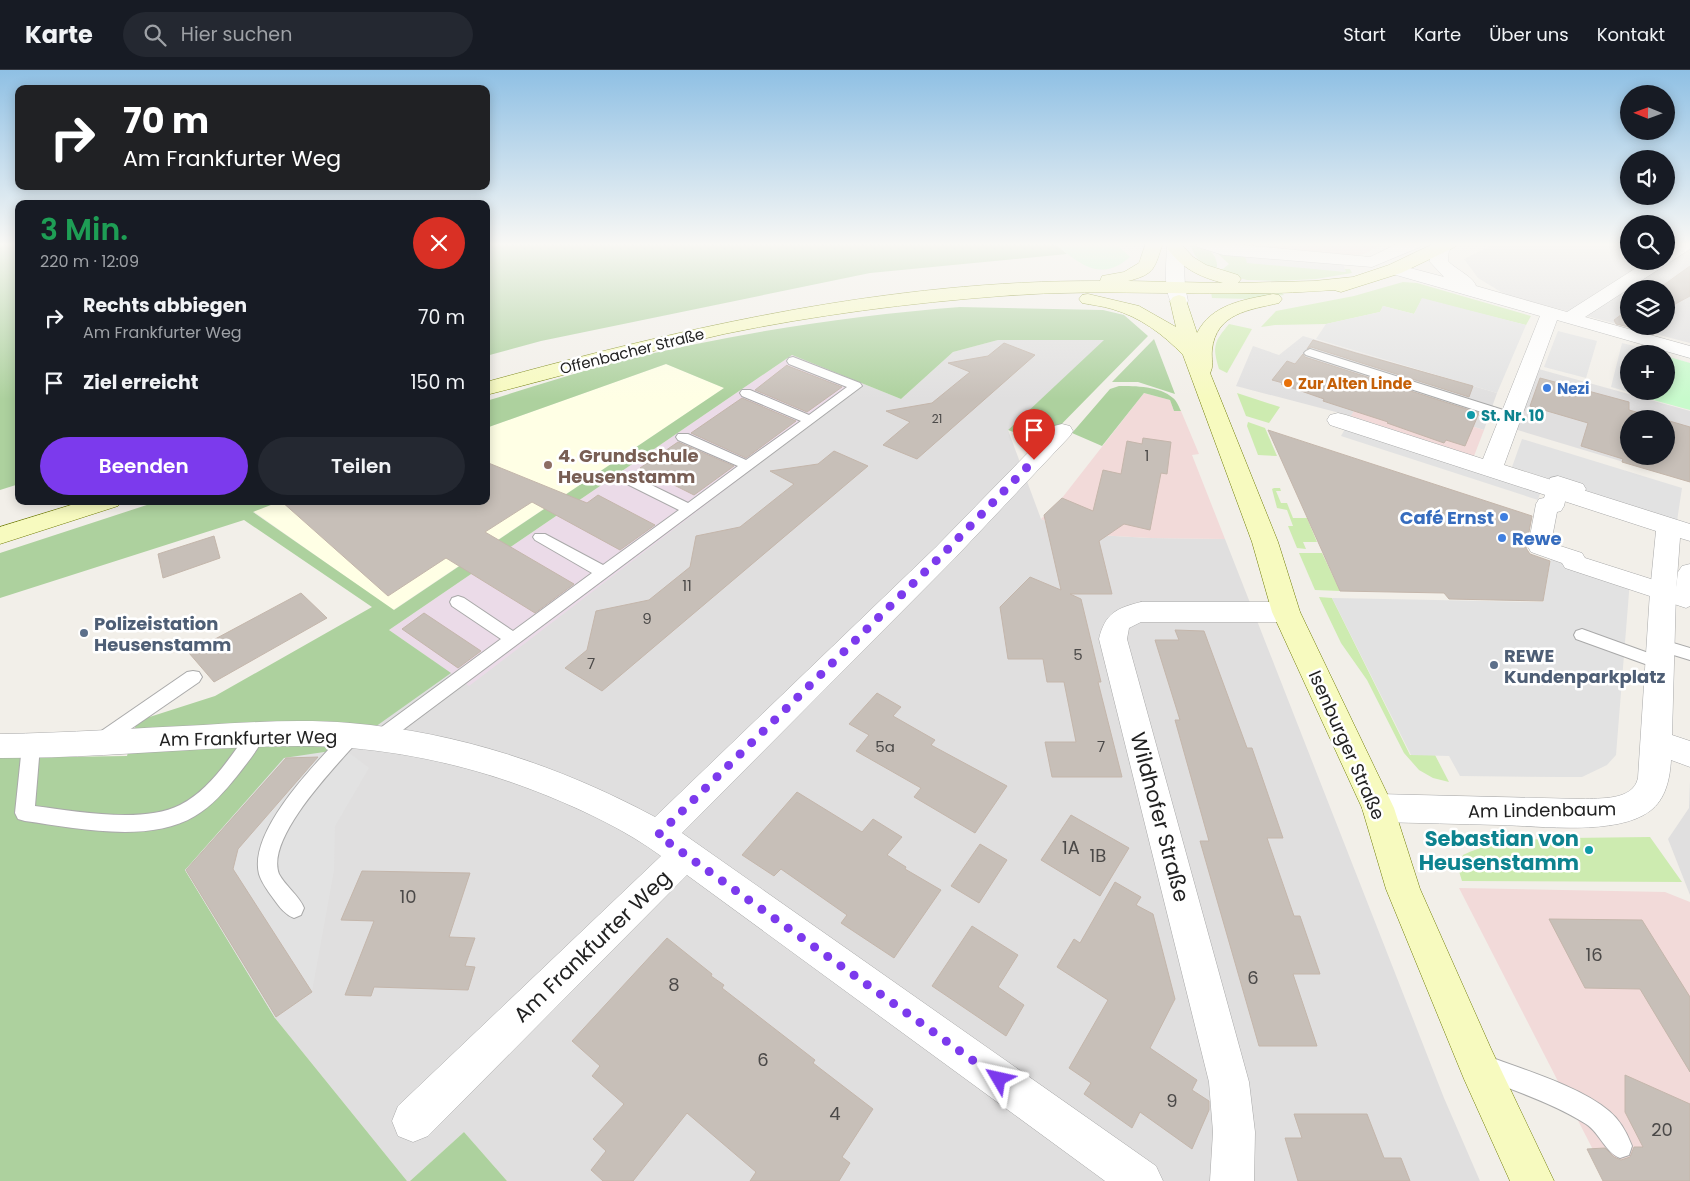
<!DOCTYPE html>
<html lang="de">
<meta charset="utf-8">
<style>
body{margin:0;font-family:Poppins,sans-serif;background:#242831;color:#f1f3f6;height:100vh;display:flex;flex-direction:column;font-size:19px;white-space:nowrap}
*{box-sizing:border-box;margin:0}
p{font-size:16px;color:#9ea1a6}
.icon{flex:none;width:28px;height:28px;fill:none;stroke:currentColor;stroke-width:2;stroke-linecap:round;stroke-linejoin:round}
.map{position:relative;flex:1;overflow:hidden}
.panel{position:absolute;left:15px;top:130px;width:475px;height:305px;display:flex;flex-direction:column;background:#171b24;border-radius:10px;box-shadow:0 2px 12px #0003}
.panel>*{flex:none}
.banner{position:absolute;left:15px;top:15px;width:475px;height:105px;border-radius:10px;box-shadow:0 2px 12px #0003;background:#202124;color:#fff;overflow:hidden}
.needle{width:32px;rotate:271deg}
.fabs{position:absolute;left:1620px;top:15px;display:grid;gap:10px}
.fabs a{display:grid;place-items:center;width:55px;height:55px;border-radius:50%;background:#171b24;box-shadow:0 2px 12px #0003;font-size:25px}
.pin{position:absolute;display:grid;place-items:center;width:42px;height:42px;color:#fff;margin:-51px -21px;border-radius:50% 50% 50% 0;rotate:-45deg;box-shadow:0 0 5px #0007}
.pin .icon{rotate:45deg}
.me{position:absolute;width:55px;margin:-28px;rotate:306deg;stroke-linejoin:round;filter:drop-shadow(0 0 4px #0008)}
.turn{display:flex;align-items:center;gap:18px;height:105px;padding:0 25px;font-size:22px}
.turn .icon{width:65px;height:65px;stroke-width:2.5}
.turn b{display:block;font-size:35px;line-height:42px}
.round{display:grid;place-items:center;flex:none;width:52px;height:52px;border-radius:26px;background:#242831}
.summary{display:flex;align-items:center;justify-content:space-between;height:85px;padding:0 25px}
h1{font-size:30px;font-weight:600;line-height:38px;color:#1e9e55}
.cta{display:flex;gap:10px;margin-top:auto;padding:10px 25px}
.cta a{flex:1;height:58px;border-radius:30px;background:#7c3aed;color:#fff;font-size:20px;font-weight:600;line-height:58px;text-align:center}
.cta a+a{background:#242831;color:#f1f3f6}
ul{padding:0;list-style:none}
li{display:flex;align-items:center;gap:15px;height:65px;padding:0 25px}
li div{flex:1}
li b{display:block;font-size:19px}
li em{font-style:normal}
header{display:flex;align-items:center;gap:30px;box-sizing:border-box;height:70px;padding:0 25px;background:#171b24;border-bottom:1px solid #363941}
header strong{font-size:24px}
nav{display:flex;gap:28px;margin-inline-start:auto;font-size:18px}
.search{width:350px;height:45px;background:#242831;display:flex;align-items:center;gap:12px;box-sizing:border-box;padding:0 18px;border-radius:28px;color:#9ea1a6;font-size:19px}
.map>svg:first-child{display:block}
.residential{fill:#e0dfdf;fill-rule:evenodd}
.commercial{fill:#f2dad9}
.industrial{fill:#ebdbe8}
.education{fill:#ffffe5}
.grass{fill:#cdebb0}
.forest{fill:#add19e}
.park{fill:#c8facc}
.parking{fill:#e2e2e2}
.building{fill:#c7bfb8;stroke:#c4b6ab}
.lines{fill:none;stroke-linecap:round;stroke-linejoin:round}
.service-casing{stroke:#a9a9a9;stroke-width:2}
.pedestrian-casing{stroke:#a9a9a9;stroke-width:1}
.minor-casing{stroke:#a9a9a9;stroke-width:1}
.tertiary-casing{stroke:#a9a9a9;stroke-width:1}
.secondary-casing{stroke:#707d05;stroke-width:1}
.service{fill:#fff;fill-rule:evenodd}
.pedestrian{fill:#fff;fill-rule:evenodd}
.minor{fill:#fff;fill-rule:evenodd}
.tertiary{fill:#fff;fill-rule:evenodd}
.secondary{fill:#f7fabf;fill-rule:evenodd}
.route{stroke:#7c3aed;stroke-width:9;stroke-dasharray:0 16.2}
.food-dot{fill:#e8710a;stroke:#fff;stroke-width:2}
.shop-dot{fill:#3f7fe0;stroke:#fff;stroke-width:2}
.culture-dot{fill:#0f9aa8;stroke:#fff;stroke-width:2}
.education-dot{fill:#8d6e63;stroke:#fff;stroke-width:2}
.service-dot{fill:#5c6f8a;stroke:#fff;stroke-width:2}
.labels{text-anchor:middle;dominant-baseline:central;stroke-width:5;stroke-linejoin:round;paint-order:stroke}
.far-number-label{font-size:12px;fill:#4b4948}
.far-street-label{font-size:15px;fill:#222;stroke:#fff}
.far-food-label{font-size:15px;font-weight:bold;fill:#c56008;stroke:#fff;text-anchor:start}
.far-shop-label{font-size:15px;font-weight:bold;fill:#366cbe;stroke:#fff;text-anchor:start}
.far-culture-label{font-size:15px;font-weight:bold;fill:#0d838f;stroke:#fff;text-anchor:start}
.number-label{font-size:15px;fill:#4b4948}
.education-label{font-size:18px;font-weight:bold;fill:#785e54;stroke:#fff;text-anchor:start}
.shop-label{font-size:18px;font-weight:bold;fill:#366cbe;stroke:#fff;text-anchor:end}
.service-label{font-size:18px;font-weight:bold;fill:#4e5e75;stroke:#fff;text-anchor:start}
.street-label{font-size:18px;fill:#222;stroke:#fff}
.near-number-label{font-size:18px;fill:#4b4948}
.near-street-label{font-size:21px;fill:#222;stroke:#fff}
.near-culture-label{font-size:21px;font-weight:bold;fill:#0d838f;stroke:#fff;text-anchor:end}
</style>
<header>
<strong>Karte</strong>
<div class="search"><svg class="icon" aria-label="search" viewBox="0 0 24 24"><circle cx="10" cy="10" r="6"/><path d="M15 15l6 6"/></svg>Hier suchen</div>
<nav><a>Start</a><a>Karte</a><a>Über uns</a><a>Kontakt</a></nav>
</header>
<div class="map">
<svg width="1690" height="1111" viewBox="0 0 1690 1111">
<rect width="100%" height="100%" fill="#f2efe9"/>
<g class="residential">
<path d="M1496,173H1629V191H1666V173H1690V273L1506,225L1478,208L1464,189ZM1629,219H1666V256H1629Z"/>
<path d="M1303,266L1497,323L1484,360L1365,323L1351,346L1236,316L1253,276L1279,285Z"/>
<path d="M998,270H1105L1008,360L1041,449L1079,464L1150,468L1225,469L1444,1028L1480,1111H507L464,1062L410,1111H407L275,948L185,800L792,285L901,329L953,282Z"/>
<path d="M1535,298L1690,341V412L1511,358ZM1629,349H1666V386H1629Z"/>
<path d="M1690,711V825L1668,769L1689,738Z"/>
</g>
<g class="commercial">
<path d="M1226,173H1385L1364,184L1353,185Z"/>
<path d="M1144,323L1170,330L1174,341H1181L1199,384L1192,385L1225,469L1150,468L1079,464L1041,449L1062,428Z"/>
<path d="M1364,323L1484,360L1474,386L1351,346Z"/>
<path d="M1459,818L1665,822L1690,832V1111H1609Z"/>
</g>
<path class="industrial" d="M792,285L865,313L469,616L389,560Z"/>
<path class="education" d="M666,294L724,318L393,540L253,441L281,431H486V358Z"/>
<g class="grass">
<path d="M1190,173C1203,173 1218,183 1217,197L1211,199C1200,191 1193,187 1190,173Z"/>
<path d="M1217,183L1345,202L1344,199H1350L1352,203L1316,209L1276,211L1247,210L1218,203L1229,194Z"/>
<path d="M1403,212L1417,213L1531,246L1526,255L1422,229L1414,244L1383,236L1380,242L1326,254L1275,255L1261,257L1276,241L1354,226Z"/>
<path d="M1253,221L1282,223L1284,225L1249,229L1212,228L1211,222Z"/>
<path d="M1229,254L1252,259L1227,303L1219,299C1212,276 1214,272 1229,254Z"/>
<path d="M1237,323L1280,337L1269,353L1246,346Z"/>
<path d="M1248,352L1265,358L1277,386L1258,385L1247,356Z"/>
<path d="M1274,418H1280L1281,421H1276L1281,433H1287L1293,448H1307L1317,472H1303L1306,479L1297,478L1288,456H1293L1287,440L1277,438L1272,419Z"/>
<path d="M1299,483H1322L1340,521L1315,520Z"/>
<path d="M1319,527L1332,528L1410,685H1435L1449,712L1433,708L1419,700L1404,683L1367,610L1341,573Z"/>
<path d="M1650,767L1682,812L1462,811L1458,798L1463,785C1497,769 1532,769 1569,768C1596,768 1623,767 1650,767Z"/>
</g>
<g class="forest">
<path d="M0,173H19V414L0,420Z"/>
<path d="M486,173H1054L1067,184L870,203L541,271L486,286Z"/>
<path d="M960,237L1103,240L1124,245L1148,266L1043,373L1008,360L1104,270H998L953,282L901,329L792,285L389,560L451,603L344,679L185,800L275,948L407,1111H0V688L127,686L137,651L215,626L372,537L244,450L0,528V483L159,431H281L253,442L394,540L724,318L666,294L486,358V331C530,318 573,303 617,292C729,264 845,246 960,237Z"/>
<path d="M1154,269L1175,324L1138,312H1112Z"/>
<path d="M1119,316C1135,316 1160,316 1173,328C1177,331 1179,337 1181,341H1174L1170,330L1144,323L1102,376L1072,363L1110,319Z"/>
<path d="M464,1062L507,1111H410Z"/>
</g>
<g class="park">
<path d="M1054,173H1115L1130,187C1100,213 1080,194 1054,173Z"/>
<path d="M1666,286L1690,293V340L1646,328L1647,321H1666Z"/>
</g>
<g class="parking">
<path d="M1245,185L1343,194L1346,202L1247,193Z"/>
<path d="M1422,228L1526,255L1497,323L1316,269L1326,254L1380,242L1383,236L1414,244Z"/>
<path d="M1558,261L1597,271L1586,308L1544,297Z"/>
<path d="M1622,273L1642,278L1641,284H1629V321L1632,323L1611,317Z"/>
<path d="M1346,357L1541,420L1538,430L1341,366Z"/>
<path d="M1522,369L1682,418L1677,451L1512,397Z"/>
<path d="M1552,482L1630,510L1616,685L1607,695L1582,707H1561L1460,706L1449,686L1411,685L1332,528L1543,532Z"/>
<path d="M344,679L369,698L335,756L334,801L312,922L275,948L185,800L284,688Z"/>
</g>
<g class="building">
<path d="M1690,196V226L1666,239V219H1658Z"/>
<path d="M1629,239V256H1637L1633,258L1616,254L1614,250Z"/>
<path d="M1313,270L1356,283L1473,316L1469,327L1311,277L1307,279Z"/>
<path d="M1004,273L1035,285L917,389L883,375L910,352L886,341L932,333L970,302L948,293L988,286Z"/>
<path d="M1303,284L1305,287L1479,343L1465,376L1446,370L1444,373L1387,353L1388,352L1323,331L1324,329L1281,314L1283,313L1272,310L1287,291L1295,294Z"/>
<path d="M787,295L788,296L842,317L807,342L755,320Z"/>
<path d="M1540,308L1629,332V340L1661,349H1629V386H1666V350L1690,357V412L1622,392L1623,389L1581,376L1588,353L1530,336Z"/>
<path d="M742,328L796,351L746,388L691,363Z"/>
<path d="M1268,360L1532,446L1526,478L1530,484L1550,491L1543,531L1449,529L1444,523L1340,521Z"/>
<path d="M1143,368L1171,372L1167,404L1161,403L1150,460L1124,454L1099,471L1112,524H1070L1081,529L1101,612H1098L1122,707H1052L1045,672H1076L1064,612H1047L1043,589H1008L1000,537L1030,507L1061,520L1044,445L1062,428L1093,441L1103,400L1121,404L1127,371L1142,374Z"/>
<path d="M678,372L734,396L694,425L640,398Z"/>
<path d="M834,381L868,396L602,621L565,598L587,580L596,541L649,530L690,497L696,466L740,457L794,414L770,401L818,394Z"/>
<path d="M486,392L587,433L598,425L655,455L620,480L532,432L485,462L574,514L535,543L446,488L388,526L281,431H486Z"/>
<path d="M214,466L220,488L163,508L158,484Z"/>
<path d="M301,523L327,548L214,612L189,583Z"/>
<path d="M424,543L481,581L458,598L402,559Z"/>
<path d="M1175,560L1204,561L1247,678H1252L1283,768H1267L1294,846H1300L1320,904H1293L1317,976H1259L1200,771H1209L1175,650H1180L1155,570H1179Z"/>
<path d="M877,623L901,637L893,646L935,670L931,675L1007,716L975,763L914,727L921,718L856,681L869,665L849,654Z"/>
<path d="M318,687L238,779L233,799L312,922L276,947L186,800L286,688Z"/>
<path d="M797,722L862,762L873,749L902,767L887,785L906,797L905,799L941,820L894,888L841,853L847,845L781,799L774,806L742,785Z"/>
<path d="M1071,745L1129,778L1100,826L1041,790Z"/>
<path d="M980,774L1007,790L979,833L951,816Z"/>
<path d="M362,801L470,803L449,867L475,868L465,896L475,897L468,920L374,917L371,926L345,925L374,851L341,850Z"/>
<path d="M1115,812L1141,827L1136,835L1153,844L1175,929L1150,978L1197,1010L1192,1020L1209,1031V1040L1192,1079L1140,1042L1132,1058L1084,1024L1091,1013L1069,998L1108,930L1057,897L1074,869L1080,873Z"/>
<path d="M1549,849L1642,850L1690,927V1002L1640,919L1585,918Z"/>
<path d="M972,856L1018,885L998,917L1024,935L1006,966L932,916Z"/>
<path d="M667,868L712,904L711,906L724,915L722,918L815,990L813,993L873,1039L842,1087L850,1093L839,1111H750L756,1102L687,1043L633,1111H603L591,1100L606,1081L593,1069L624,1034L592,1006L600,996L572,971Z"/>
<path d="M1625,1005L1690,1034V1111H1603L1587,1079L1605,1078L1614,1087L1621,1090L1630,1087L1634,1077H1643L1625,1042Z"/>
<path d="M1294,1044H1367L1384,1088H1401L1410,1111H1298L1285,1068H1302Z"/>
</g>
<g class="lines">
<g class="service-casing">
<g id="service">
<path d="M1310,279L1516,344L1517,347L1516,350H1506L1306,285L1304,283L1306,281Z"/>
<path d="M793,287L860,313L862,316L384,674L378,676L372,674L369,669L372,664L501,569L452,536L450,532L452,528L458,526L464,528L513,561L592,503L535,470L533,467L535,464H545L603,495L679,440L621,411L619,408L621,405H631L688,433L738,396L678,370L676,367L678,364H688L746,390L801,351L742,326L740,323L742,320H750L809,345L847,317L789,294L787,291L789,288Z"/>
<path d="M1582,559L1665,589L1667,593L1665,597L1659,599L1576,569L1574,565L1576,561Z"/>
<path d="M1660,569L1690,578V590L1654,579L1652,575L1654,571Z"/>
<path d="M193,601L199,602L202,607L199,612L106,676L100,678L94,676L91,671L94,666L187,602Z"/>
<path d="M256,658L262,660L265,665C258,680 247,693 237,706C225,721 212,736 195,746C149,774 76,758 25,751L18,749L15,743L22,676L25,671L31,669L37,671L40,676L35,736C75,741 143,754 180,735C210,720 230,687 250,660Z"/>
<path d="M352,659L358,661L361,666L358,671C336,696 265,768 279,804C285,816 299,825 304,838L301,845L294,848C283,844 277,833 270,824C266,818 261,811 259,804C248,760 318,691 346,661Z"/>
<path d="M1482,984C1520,999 1578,1015 1609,1041C1620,1050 1627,1063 1632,1076L1629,1085L1620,1088C1605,1082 1600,1063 1586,1054C1551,1032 1511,1020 1474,1004L1470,996L1474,988Z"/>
</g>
</g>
<g class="pedestrian-casing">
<path id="pedestrian" d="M1558,406L1583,414L1586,419L1583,424L1575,426L1567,423L1564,436L1561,441L1557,442L1551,473L1582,483L1585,488L1676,517L1678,502L1682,496L1690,494V536L1686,538L1677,535L1565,498L1562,493L1531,482L1528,477L1536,434L1539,429L1544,428L1550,408Z"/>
</g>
<g class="minor-casing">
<g id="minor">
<path d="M1196,173H1221L1370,187L1399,173H1422L1420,177L1372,197L1223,185L1198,177Z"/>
<path d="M1437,173H1451L1452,175L1448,184V191C1455,199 1474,207 1476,216L1567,242L1647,191H1666V179L1675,173H1690V179L1585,247L1690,276V288L1557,250L1504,395L1690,454V471L1680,468L1676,522L1672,665L1690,671V697L1671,690C1670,708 1666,729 1650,741C1617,766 1540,756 1500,755C1460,754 1419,753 1378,752L1366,748L1362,738L1366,728L1378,724L1582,729C1600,728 1633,731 1638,708L1650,522L1656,461L1330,355L1327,350L1330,345L1338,343L1346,345L1483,389L1540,246L1389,203L1386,199L1389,195L1395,194L1444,207L1430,192V184Z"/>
<path d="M1062,354L1070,356L1073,361L1070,366L954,489L682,763L1156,1096L1163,1111H1105L687,805L428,1066L413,1072L398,1066L392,1051L398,1036L661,786C627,761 587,742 548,726C484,700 419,684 351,678C303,674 255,677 207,679C138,683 69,688 0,688V664C68,663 136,658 203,655C252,652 302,649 350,653C458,662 560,696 655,747L936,477L1054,356Z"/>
<path d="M1141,532H1286L1296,535L1300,542L1296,549L1286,552H1141L1129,558L1127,569L1249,1012L1255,1062L1254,1111H1210L1213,1062L1209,1012L1099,569C1105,543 1117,538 1141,532Z"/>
</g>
</g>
<g class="tertiary-casing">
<path id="tertiary" d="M1167,173H1183L1185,217L1188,231L1185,235L1179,237L1173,235C1162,220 1167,191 1167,173Z"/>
</g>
<g class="secondary-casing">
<g id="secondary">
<path d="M1146,173H1163C1154,198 1156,204 1128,211L1223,213C1200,207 1181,198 1167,178L1169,174H1181L1193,187L1206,195L1238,205L1241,209L1238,213L1314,211L1353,207L1389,195L1435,173H1457L1455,177L1401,203L1341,222L1334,220C1223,229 1112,217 1002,226C909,233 816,245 724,264C644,282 566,305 486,325V312C686,257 891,210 1100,211L1102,206L1124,202L1139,193Z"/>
<path d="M1088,224L1139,236L1176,257L1170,231L1173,227L1179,225L1185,227L1197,263C1212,234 1243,230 1273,224L1279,225L1282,229L1279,233C1249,240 1216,243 1212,280C1211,288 1214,297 1210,303L1278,472L1300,542L1394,738L1420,819L1492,981L1554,1111H1510L1464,1009L1386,819L1362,738L1272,542L1252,472L1183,285C1163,264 1140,247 1112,239C1102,236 1092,235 1082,233L1079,229L1082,225Z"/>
<path d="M84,431H122L118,436L0,474V457Z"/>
</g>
</g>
<use href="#service" class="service"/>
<use href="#pedestrian" class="pedestrian"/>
<use href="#minor" class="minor"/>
<use href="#tertiary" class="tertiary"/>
<use href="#secondary" class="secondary"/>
</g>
<linearGradient id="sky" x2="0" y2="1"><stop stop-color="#8fc0e4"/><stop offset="0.53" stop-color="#f9f8f5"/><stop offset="1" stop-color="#f9f8f5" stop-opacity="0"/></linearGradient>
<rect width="1690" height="329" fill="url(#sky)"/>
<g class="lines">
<path class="route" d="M999,1009L658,765L945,482L1034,390"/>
</g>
<circle class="food-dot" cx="1288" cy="313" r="5"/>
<g class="shop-dot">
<circle cx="1547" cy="318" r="5"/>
<circle cx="1504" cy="447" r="5"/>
<circle cx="1502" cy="468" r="5"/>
</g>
<g class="culture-dot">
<circle cx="1471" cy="345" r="5"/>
<circle cx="1589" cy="780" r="5"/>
</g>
<circle class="education-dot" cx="548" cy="395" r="5"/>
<g class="service-dot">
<circle cx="84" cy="563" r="5"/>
<circle cx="1494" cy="595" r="5"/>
</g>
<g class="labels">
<g class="far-number-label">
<text x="937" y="348">21</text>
</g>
<g class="far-street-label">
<text transform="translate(632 281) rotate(-14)">Offenbacher Straße</text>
</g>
<g class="far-food-label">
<text x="1298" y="313">Zur Alten Linde</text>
</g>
<g class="far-shop-label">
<text x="1557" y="318">Nezi</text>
</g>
<g class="far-culture-label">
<text x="1481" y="345">St. Nr. 10</text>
</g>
<g class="number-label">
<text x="1147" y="385">1</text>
<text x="687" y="515">11</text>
<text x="647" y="548">9</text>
<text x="1078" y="584">5</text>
<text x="591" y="593">7</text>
<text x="885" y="676">5a</text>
<text x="1101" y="676">7</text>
</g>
<g class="education-label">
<text x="558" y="385">4. Grundschule<tspan x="558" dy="21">Heusenstamm</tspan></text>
</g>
<g class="shop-label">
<text x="1494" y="447">Café Ernst</text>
<text x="1512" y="468" text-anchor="start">Rewe</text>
</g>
<g class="service-label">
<text x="94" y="553">Polizeistation<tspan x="94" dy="21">Heusenstamm</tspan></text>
<text x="1504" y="585">REWE<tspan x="1504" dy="21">Kundenparkplatz</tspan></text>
</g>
<g class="street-label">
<text transform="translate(248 668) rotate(-1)">Am Frankfurter Weg</text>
<text transform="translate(1347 675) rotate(66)">Isenburger Straße</text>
<text transform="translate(1542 740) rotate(-1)">Am Lindenbaum</text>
</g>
<g class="near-number-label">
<text x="1071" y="777">1A</text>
<text x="1098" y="785">1B</text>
<text x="408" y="826">10</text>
<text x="1594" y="884">16</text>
<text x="1253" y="907">6</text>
<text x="674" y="914">8</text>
<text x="763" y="989">6</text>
<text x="1172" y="1030">9</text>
<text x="835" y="1043">4</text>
<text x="1662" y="1059">20</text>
</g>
<g class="near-street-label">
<text transform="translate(1160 747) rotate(75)">Wildhofer Straße</text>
<text transform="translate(592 876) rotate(-44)">Am Frankfurter Weg</text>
</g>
<g class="near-culture-label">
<text x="1579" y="768">Sebastian von<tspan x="1579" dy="24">Heusenstamm</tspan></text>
</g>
</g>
</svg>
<div class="fabs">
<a><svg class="needle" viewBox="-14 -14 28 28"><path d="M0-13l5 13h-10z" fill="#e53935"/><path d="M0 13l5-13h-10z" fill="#9ea1a6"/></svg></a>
<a><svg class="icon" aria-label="sound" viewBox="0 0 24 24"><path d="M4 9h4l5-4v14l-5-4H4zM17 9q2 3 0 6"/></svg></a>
<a><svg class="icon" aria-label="search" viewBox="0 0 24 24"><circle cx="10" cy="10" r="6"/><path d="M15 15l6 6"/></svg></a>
<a><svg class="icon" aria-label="layers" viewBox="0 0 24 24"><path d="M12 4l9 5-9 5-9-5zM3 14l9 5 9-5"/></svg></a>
<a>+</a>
<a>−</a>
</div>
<div class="pin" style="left:1034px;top:390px;background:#d93025"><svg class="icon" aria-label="arrive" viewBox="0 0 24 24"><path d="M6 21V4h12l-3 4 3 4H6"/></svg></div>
<svg class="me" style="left:999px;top:1009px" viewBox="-20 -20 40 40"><path d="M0-17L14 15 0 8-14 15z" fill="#7c3aed" stroke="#fff" stroke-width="4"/></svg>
<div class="banner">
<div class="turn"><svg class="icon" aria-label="right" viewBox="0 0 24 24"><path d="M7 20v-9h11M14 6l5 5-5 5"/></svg><div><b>70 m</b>Am Frankfurter Weg</div></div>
</div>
<section class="panel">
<div class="summary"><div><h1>3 Min.</h1><p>220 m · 12:09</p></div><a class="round" style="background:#d93025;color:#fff"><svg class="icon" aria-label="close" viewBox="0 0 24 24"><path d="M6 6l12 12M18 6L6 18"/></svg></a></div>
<ul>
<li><svg class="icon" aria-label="right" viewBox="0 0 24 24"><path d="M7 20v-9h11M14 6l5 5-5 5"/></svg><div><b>Rechts abbiegen</b><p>Am Frankfurter Weg</p></div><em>70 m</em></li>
<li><svg class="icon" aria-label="arrive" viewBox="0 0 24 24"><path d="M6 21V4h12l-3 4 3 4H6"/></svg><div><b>Ziel erreicht</b></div><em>150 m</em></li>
</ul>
<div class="cta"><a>Beenden</a><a>Teilen</a></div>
</section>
</div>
